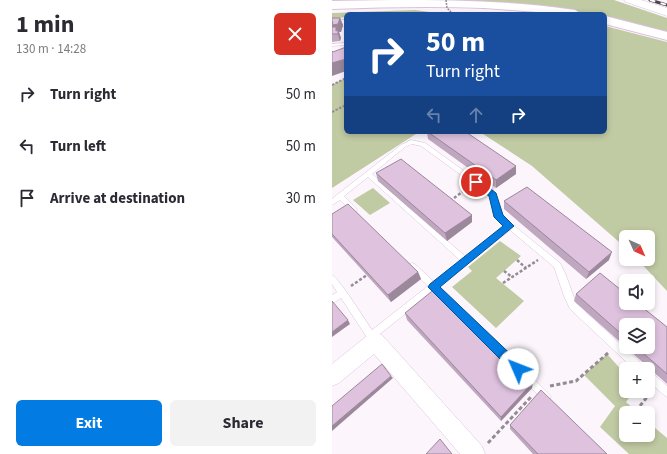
<!DOCTYPE html>
<meta charset="utf-8">
<style>
body{margin:0;font-family:"Source Sans 3",sans-serif;background:#f2f2f3;color:#2b2b33;height:100vh;display:flex;flex-direction:column;font-size:15px;white-space:nowrap}
*{box-sizing:border-box;margin:0}
p{font-size:13px;color:#7c7c81}
.icon{flex:none;width:22px;height:22px;fill:none;stroke:currentColor;stroke-width:2;stroke-linecap:round;stroke-linejoin:round}
.map{position:relative;flex:1;overflow:hidden}
.side{display:flex;flex-direction:column;background:#fff;width:332px}
.side>*{flex:none}
.guide{position:absolute;left:12px;top:12px;width:263px;height:122px;border-radius:6px;box-shadow:0 2px 6px #0003;background:#1a4fa0;color:#fff;overflow:hidden}
.needle{width:26px;rotate:135deg}
.tools{position:absolute;left:287px;top:230px;display:grid;gap:8px}
.tools a{display:grid;place-items:center;width:36px;height:36px;border-radius:6px;background:#fff;box-shadow:0 2px 6px #0003;font-size:20px}
.pin{position:absolute;display:grid;place-items:center;width:34px;height:34px;color:#fff;margin:-17px;border:2px solid #fff;border-radius:50%;box-shadow:0 1px 4px #0007}
.me{position:absolute;width:44px;margin:-22px;rotate:314deg;stroke-linejoin:round;filter:drop-shadow(0 0 3px #0008)}
.turn{display:flex;align-items:center;gap:14px;height:84px;padding:0 16px;font-size:18px}
.turn .icon{width:52px;height:52px;stroke-width:2.5}
.turn b{display:block;font-size:28px;line-height:34px}
.lanes{display:flex;align-items:center;height:38px;padding:0 16px;background:#0003;justify-content:center;gap:20px;direction:ltr}
.lanes .off{opacity:.35}
.round{display:grid;place-items:center;flex:none;width:42px;height:42px;border-radius:6px;background:#f2f2f3}
.summary{display:flex;align-items:center;justify-content:space-between;height:68px;padding:0 16px}
h1{font-size:24px;font-weight:700;line-height:30px}
.cta{display:flex;gap:8px;margin-top:auto;padding:8px 16px}
.cta a{flex:1;height:46px;border-radius:6px;background:#027ce2;color:#fff;font-size:16px;font-weight:700;line-height:46px;text-align:center}
.cta a+a{background:#f2f2f3;color:#2b2b33}
ul{padding:0;list-style:none}
li{display:flex;align-items:center;gap:12px;height:52px;padding:0 16px}
li div{flex:1}
li b{display:block;font-size:15px}
li em{font-style:normal}
main{display:flex;flex:1;min-height:0}
.map>svg:first-child{display:block}
.green{fill:#c0caa3}
.lines{fill:none;stroke-linecap:round;stroke-linejoin:round}
.lane-casing{stroke:#dcc1dd;stroke-width:1}
.street-casing{stroke:#dcc1dd;stroke-width:1}
.secondary-casing{stroke:#dcc1dd;stroke-width:1}
.primary-casing{stroke:#dcc1dd;stroke-width:2}
.path-far2{stroke:#948b94;stroke-width:2;stroke-dasharray:2.5 1.5;stroke-linecap:butt}
.path-far1{stroke:#948b94;stroke-width:2.5;stroke-dasharray:3 2;stroke-linecap:butt}
.path{stroke:#948b94;stroke-width:3;stroke-dasharray:4 2.5;stroke-linecap:butt}
.lane{fill:#fff;fill-rule:evenodd}
.street{fill:#fff;fill-rule:evenodd}
.secondary{fill:#fff;fill-rule:evenodd}
.primary{fill:#fff;fill-rule:evenodd}
.rail-casing{stroke:#4f454f;stroke-width:3}
.rail{stroke:#fff;stroke-width:2;stroke-dasharray:5.5;stroke-linecap:butt}
.path-bridge{stroke:#948b94;stroke-width:1.5;stroke-dasharray:2 1;stroke-linecap:butt}
.wall{fill:#bfa7bf;fill-rule:evenodd}
.shaded-wall{fill:#9b889b}
.building{fill:#dec2de;stroke:#9b889b}
.route{fill:#027ce2;stroke:#015193}
</style>
<main>
<section class="side">
<div class="summary"><div><h1>1 min</h1><p>130 m · 14:28</p></div><a class="round" style="background:#d93025;color:#fff"><svg class="icon" aria-label="close" viewBox="0 0 24 24"><path d="M6 6l12 12M18 6L6 18"/></svg></a></div>
<ul>
<li><svg class="icon" aria-label="right" viewBox="0 0 24 24"><path d="M7 20v-9h11M14 6l5 5-5 5"/></svg><div><b>Turn right</b></div><em>50 m</em></li>
<li><svg class="icon" aria-label="left" viewBox="0 0 24 24"><path d="M17 20v-9H6M10 6l-5 5 5 5"/></svg><div><b>Turn left</b></div><em>50 m</em></li>
<li><svg class="icon" aria-label="arrive" viewBox="0 0 24 24"><path d="M6 21V4h12l-3 4 3 4H6"/></svg><div><b>Arrive at destination</b></div><em>30 m</em></li>
</ul>
<div class="cta"><a>Exit</a><a>Share</a></div>
</section>
<div class="map">
<svg width="335" height="454" viewBox="0 0 335 454">
<rect width="100%" height="100%" fill="#fcf6fc"/>
<g class="green">
<path d="M123,0H282L335,18V33L273,18V14H256L208,7L124,2Z"/>
<path d="M83,10L112,14H14V17L0,19V13Z"/>
<path d="M273,26L335,42V291L305,259H316V237H294V248L200,166L148,132H273Z"/>
<path d="M14,78V132H87L0,188V85Z"/>
<path d="M41,188L58,203L38,215L21,200Z"/>
<path d="M168,241L189,256L164,278L192,301L164,328L120,287L140,271L136,267Z"/>
<path d="M275,354L294,375V391H302L294,402L306,413H294V435H316V422L335,438V454H297L268,427L283,406L252,375Z"/>
</g>
<g class="lines">
<g class="lane-casing">
<g id="lane">
<path d="M14,43V45L0,46V44Z"/>
<path d="M79,140L93,143L163,193L170,216L228,263L234,275L244,303L312,366L314,369H302L238,309L232,296L222,267L178,230L107,287L114,295L113,297L110,299L107,297L101,292L44,337L45,339L44,342L41,343L38,342L9,298L0,304V295L5,292L0,284V275C6,277 34,321 40,330L96,286L77,268L76,266L77,264L80,263L83,264L102,282L129,261L36,177L12,196L24,208L25,210L24,212H20L8,200L0,205V199L6,194L69,145ZM80,144L89,146L158,196L164,217L173,226L134,257L40,174L73,147Z"/>
<path d="M316,370L319,372L335,386V397L332,395L316,381Z"/>
<path d="M194,372L197,374L217,394L219,397L217,400L214,402L211,400L191,380L189,377L191,374Z"/>
</g>
</g>
<g class="street-casing">
<g id="street">
<path d="M14,20V26L0,27V21Z"/>
<path d="M43,332L50,335L150,446L153,454H128L42,354L7,383L0,386V364L36,335Z"/>
</g>
</g>
<g class="secondary-casing">
<path id="secondary" d="M292,0H309L335,8V16L294,2Z"/>
</g>
<g class="primary-casing">
<g id="primary">
<path d="M62,0C123,0 182,1 243,10L249,14C217,14 185,10 152,8C101,6 51,7 0,9V1Z"/>
<path d="M273,16L335,32V40L273,24Z"/>
</g>
</g>
<g class="path-far2">
<path d="M0,85L14,78"/>
<path d="M0,112L14,105"/>
</g>
<g class="path-far1">
<path d="M118,201L137,187"/>
<path d="M185,260L194,268"/>
<path d="M172,271L180,277"/>
<path d="M171,283L206,260"/>
<path d="M19,286L35,275"/>
</g>
<g class="path">
<path d="M218,386L244,381L276,353"/>
<path d="M304,411L319,392"/>
<path d="M156,443L199,397"/>
</g>
<use href="#lane" class="lane"/>
<use href="#street" class="street"/>
<use href="#secondary" class="secondary"/>
<use href="#primary" class="primary"/>
<g class="rail-casing">
<path id="rail" d="M318,0L335,5"/>
</g>
<use href="#rail" class="rail"/>
<path class="path-bridge" d="M114,0L115,8L119,12"/>
</g>
<g class="wall">
<path d="M0,18H8L11,25L9,32H7L9,38L8,41L0,42Z"/>
<path d="M95,132H134L184,174L164,188L96,139Z"/>
<path d="M44,173L140,215V222L115,241L46,181Z"/>
<path d="M172,201L277,260L254,279L172,209Z"/>
<path d="M0,214L86,272L89,279L59,302L0,237Z"/>
<path d="M244,294L335,327V384L242,301ZM294,325L316,347H294Z"/>
<path d="M73,313L200,388L169,421L75,320Z"/>
<path d="M178,425L275,454H201L178,429Z"/>
</g>
<g class="shaded-wall">
<path d="M8,18L11,25L9,32H7L9,38L8,41L6,34L0,29V22Z"/>
<path d="M14,57V71L0,76V63Z"/>
<path d="M184,166V174L164,188V180Z"/>
<path d="M140,215V222L115,241L113,233Z"/>
<path d="M280,252L277,260L254,279L257,272Z"/>
<path d="M86,272L89,279L59,302L56,295Z"/>
<path d="M16,320L18,324L0,337V332Z"/>
<path d="M59,376L61,378L0,431V426Z"/>
<path d="M201,382L200,388L169,421V417Z"/>
</g>
<g class="building">
<path d="M0,18H8L6,24L0,25L1,22H0Z"/>
<path d="M0,27H4V31L6,30V34H0Z"/>
<path d="M14,47V57L13,58L14,59L0,63V51L1,52Z"/>
<path d="M96,132H134L184,166L164,180Z"/>
<path d="M69,159L140,215L113,233L44,173Z"/>
<path d="M195,187L280,252L257,272L172,201Z"/>
<path d="M16,204L86,272L56,295L0,234V214Z"/>
<path d="M268,273L294,294V303H305L335,327V374L304,347H316V325H294V338L244,294Z"/>
<path d="M104,288L201,382L169,417L73,313Z"/>
<path d="M0,301L16,320L0,332Z"/>
<path d="M50,364L59,376L0,426V406Z"/>
<path d="M209,390L275,454H206L178,425Z"/>
<path d="M108,439L120,454H94Z"/>
</g>
<path class="route" d="M141,180H147L164,193L171,215L182,226L108,287L190,365L192,369L190,373L186,375L182,373L96,287L98,284L171,226L162,217L157,196L141,185Z"/>
</svg>
<div class="tools">
<a><svg class="needle" viewBox="-14 -14 28 28"><path d="M0-13l5 13h-10z" fill="#e53935"/><path d="M0 13l5-13h-10z" fill="#7c7c81"/></svg></a>
<a><svg class="icon" aria-label="sound" viewBox="0 0 24 24"><path d="M4 9h4l5-4v14l-5-4H4zM17 9q2 3 0 6"/></svg></a>
<a><svg class="icon" aria-label="layers" viewBox="0 0 24 24"><path d="M12 4l9 5-9 5-9-5zM3 14l9 5 9-5"/></svg></a>
<a>+</a>
<a>−</a>
</div>
<div class="pin" style="left:144px;top:182px;background:#d93025"><svg class="icon" aria-label="arrive" viewBox="0 0 24 24"><path d="M6 21V4h12l-3 4 3 4H6"/></svg></div>
<svg class="me" style="left:186px;top:369px" viewBox="-20 -20 40 40"><circle r="19" fill="#fff"/><path d="M0-13L10 11 0 6-10 11z" fill="#027ce2"/></svg>
<div class="guide">
<div class="turn"><svg class="icon" aria-label="right" viewBox="0 0 24 24"><path d="M7 20v-9h11M14 6l5 5-5 5"/></svg><div><b>50 m</b>Turn right</div></div>
<div class="lanes"><svg class="icon off" aria-label="left" viewBox="0 0 24 24"><path d="M17 20v-9H6M10 6l-5 5 5 5"/></svg><svg class="icon off" aria-label="ahead" viewBox="0 0 24 24"><path d="M12 20V5M6 11l6-6 6 6"/></svg><svg class="icon" aria-label="right" viewBox="0 0 24 24"><path d="M7 20v-9h11M14 6l5 5-5 5"/></svg></div>
</div>
</div>
</main>
